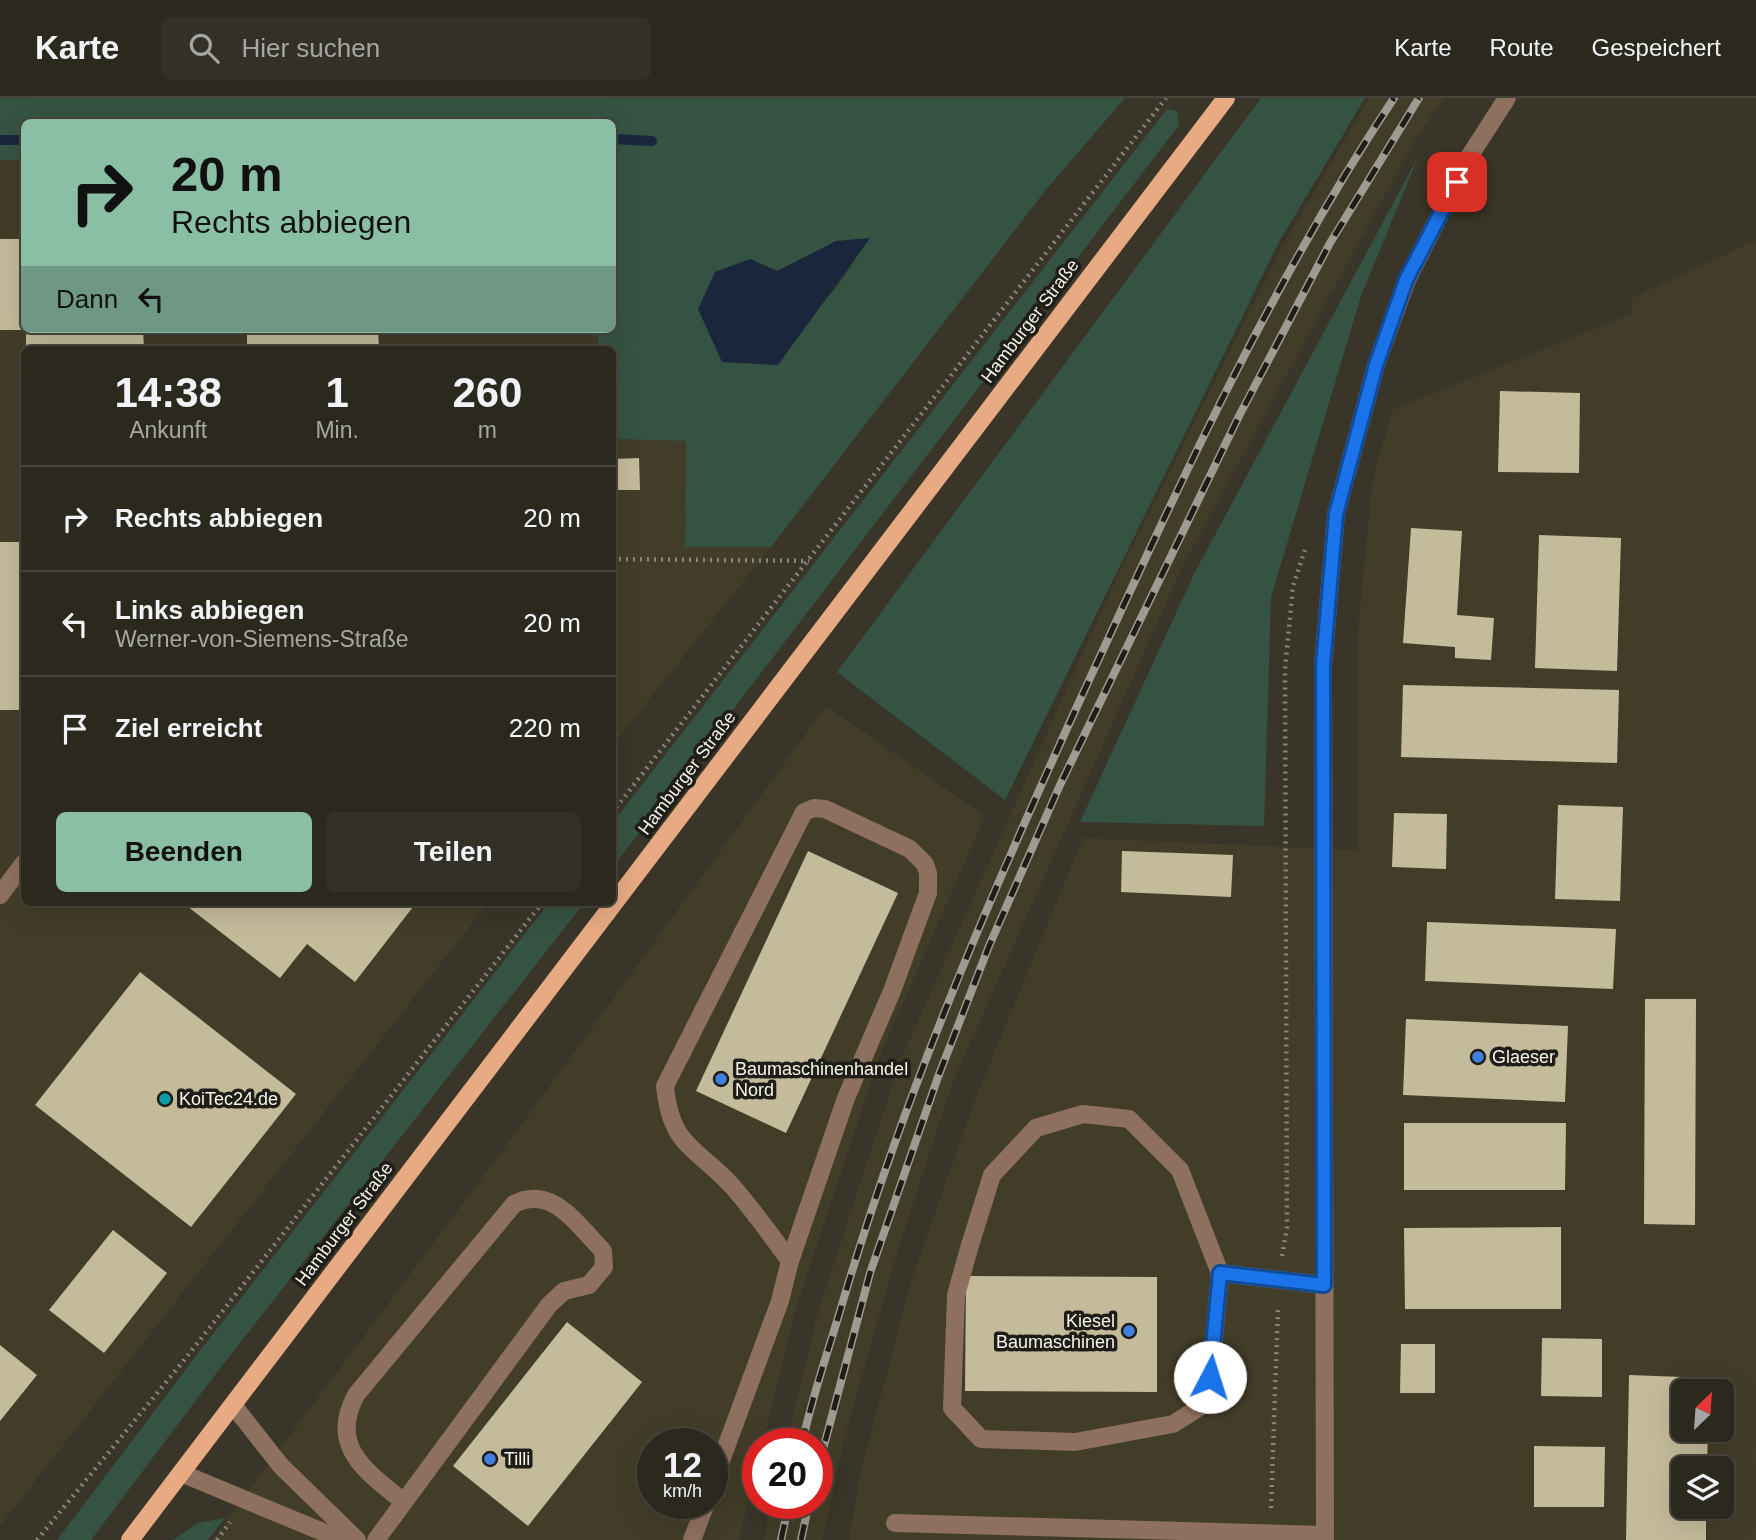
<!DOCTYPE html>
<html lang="de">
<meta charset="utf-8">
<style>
body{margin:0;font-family:Helvetica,sans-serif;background:#333027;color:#f1f3f6;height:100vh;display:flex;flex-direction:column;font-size:26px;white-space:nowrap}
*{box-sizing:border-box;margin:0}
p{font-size:23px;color:#a6a6a4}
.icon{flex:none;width:38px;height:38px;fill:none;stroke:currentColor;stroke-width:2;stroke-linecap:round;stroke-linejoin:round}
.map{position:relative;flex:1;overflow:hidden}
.side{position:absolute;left:21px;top:248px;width:595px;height:560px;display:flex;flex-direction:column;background:#2b281e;border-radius:10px;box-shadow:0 7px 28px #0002,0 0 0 2px #47443c}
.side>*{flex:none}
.guide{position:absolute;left:21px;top:21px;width:595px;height:214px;border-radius:10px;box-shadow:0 7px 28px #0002,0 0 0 2px #47443c;background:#8abfa5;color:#111;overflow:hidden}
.needle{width:46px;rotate:25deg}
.fabs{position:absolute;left:1671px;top:1281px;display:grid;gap:14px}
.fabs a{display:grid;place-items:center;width:63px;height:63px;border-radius:10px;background:#2b281e;box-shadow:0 7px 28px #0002,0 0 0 2px #47443c;font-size:35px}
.speed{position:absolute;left:637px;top:1330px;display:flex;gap:14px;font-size:35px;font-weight:700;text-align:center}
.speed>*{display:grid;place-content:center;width:91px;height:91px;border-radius:50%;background:#2b281e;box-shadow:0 7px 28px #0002,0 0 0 2px #47443c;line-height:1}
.speed small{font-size:18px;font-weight:400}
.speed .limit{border:10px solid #d22;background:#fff;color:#111}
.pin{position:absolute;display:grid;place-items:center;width:60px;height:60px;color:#fff;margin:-30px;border-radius:14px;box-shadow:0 4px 10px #0006}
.me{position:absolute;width:77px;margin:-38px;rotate:5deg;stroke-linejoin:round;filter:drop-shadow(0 0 5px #0008)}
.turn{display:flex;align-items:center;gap:24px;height:147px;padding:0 35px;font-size:32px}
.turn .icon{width:91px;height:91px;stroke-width:2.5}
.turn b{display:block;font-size:49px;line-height:60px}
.then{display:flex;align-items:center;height:66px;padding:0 35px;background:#0003;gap:14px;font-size:26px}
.eta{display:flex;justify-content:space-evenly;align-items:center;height:119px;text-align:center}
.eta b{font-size:42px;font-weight:800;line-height:49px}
.button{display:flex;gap:14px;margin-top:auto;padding:14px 35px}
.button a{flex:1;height:80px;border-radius:10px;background:#8abfa5;color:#111;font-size:28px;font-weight:800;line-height:80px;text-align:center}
.button a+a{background:#333027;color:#f1f3f6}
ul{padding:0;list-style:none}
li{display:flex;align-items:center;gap:21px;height:105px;padding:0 35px;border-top:2px solid #47443c}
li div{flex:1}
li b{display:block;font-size:26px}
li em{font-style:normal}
header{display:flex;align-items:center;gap:42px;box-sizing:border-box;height:98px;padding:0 35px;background:#2b281e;border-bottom:2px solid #47443c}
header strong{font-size:33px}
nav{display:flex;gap:38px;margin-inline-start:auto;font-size:24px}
.search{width:490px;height:63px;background:#333027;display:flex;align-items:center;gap:18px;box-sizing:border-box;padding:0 24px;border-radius:10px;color:#a6a6a4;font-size:26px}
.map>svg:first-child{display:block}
.built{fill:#423d28;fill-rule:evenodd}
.green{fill:#355343;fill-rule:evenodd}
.water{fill:#1a263c}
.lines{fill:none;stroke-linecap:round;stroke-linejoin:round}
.stream{stroke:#1a263c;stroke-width:10}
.building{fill:#c4bb9b}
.path{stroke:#89867b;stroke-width:4.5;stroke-dasharray:2 5;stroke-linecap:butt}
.minor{stroke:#8e705e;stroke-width:18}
.major{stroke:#e7aa83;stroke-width:18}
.rail-casing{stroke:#9e9b90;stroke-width:8}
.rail{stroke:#1f1d17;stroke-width:5;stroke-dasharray:16;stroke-linecap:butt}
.route-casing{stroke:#114b97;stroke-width:18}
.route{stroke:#1a73e8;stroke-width:12}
.shop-dot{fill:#3f7fe0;stroke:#1f1d17;stroke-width:2.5}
.culture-dot{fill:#0f9aa8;stroke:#1f1d17;stroke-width:2.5}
.labels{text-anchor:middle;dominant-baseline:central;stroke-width:7;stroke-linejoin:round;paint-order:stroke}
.street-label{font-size:18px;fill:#f6f4eb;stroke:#1f1d17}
.poi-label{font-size:18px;fill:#f6f4eb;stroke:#1f1d17;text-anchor:start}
</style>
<header>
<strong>Karte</strong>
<div class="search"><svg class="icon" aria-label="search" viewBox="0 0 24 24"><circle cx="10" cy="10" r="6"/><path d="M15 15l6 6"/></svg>Hier suchen</div>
<nav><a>Karte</a><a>Route</a><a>Gespeichert</a></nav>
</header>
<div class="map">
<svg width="1756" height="1442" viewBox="0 0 1756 1442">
<rect width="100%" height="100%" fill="#393528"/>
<g class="built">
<path d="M1369,0H1444L1412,47L1182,469L952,986L899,1149L843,1345L823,1442H763L772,1405H817V1346H786L817,1217L901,961L1117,479L1284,146Z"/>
<path d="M0,62H24V231H598L597,252H24V805H488L0,1428Z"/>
<path d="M1756,142V1442H849L859,1381L911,1183L976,999L1083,740L1358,752V533L1372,386L1392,312L1632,216V200ZM1684,1293H1722V1332H1684ZM1684,1370H1722V1409H1684Z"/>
<path d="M613,341L686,343L685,449H771L613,647Z"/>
<path d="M826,608L985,718L879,960L794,1217L763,1346H758V1366L739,1442H212L519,1030ZM653,1346H712V1405H653Z"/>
</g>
<g class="green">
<path d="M0,0H1125L1045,93L771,449H685L686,343L613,341L612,252H598V231H612V24H24V62H0ZM869,140L839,186L809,221L750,161L777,173Z"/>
<path d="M1261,0H1365L1279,144L1005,702L837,574Z"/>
<path d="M1167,11L1177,13L1179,27L613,769V724Z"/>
<path d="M1419,57L1361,198L1271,499L1264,728L1080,724L1194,476Z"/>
<path d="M549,805H584L218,1273L91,1442H57L199,1254Z"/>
<path d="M225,1420L208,1442H173L198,1425Z"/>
</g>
<path class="water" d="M870,140L778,267L722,264L698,211L715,174L750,161L777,173L836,143Z"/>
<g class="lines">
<g class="stream">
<path d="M612,41L652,43"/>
<path d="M0,42H24"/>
</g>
</g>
<g class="building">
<rect x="0" y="141" width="24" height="91"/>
<path d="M26,231H143L144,252H26Z"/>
<path d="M187,231H378L379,252H247V237H187Z"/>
<path d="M1500,293L1580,295L1579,375L1498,374Z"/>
<path d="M639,360L640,392H612V361Z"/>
<path d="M1411,430L1462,433L1457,517L1494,520L1491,562L1455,560V549L1403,545Z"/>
<path d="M1539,437L1621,440L1617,573L1535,570Z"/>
<rect x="0" y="444" width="24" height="168"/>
<path d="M1403,587L1619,592L1617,665L1401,659Z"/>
<path d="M1558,707L1623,709L1620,803L1555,801Z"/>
<path d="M1394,715L1447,716L1446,771L1392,769Z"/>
<path d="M808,753L898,795L786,1035L696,993Z"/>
<path d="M1122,753L1233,757L1231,799L1121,794Z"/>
<path d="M183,805H416L355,884L307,846L280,880Z"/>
<path d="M1427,824L1616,831L1613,891L1425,883Z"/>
<path d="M140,874L296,996L191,1129L35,1007Z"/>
<path d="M1645,901H1696L1695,1127L1644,1126Z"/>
<path d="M1406,921L1568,928L1565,1004L1403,997Z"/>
<path d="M1404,1025H1566L1565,1092H1404Z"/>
<path d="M1561,1129V1211H1405L1404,1130Z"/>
<path d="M113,1132L167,1175L104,1255L49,1212Z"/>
<path d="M966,1178L1157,1179V1294L965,1293Z"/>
<path d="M567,1224L642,1284L528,1428L453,1368Z"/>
<path d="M1542,1240L1602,1241V1299L1541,1298Z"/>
<path d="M1401,1246H1435V1295H1400Z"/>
<path d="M0,1247L37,1277L0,1323Z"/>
<path d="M1629,1277L1709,1280L1708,1293H1684V1332H1708L1707,1370H1684V1409H1706V1442H1626Z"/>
<path d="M1534,1348L1605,1349L1604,1409H1534Z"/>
</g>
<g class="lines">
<g class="path">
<path d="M612,461L809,463"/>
<path d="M612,715L1166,0"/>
<path d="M1282,1158L1287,1129L1285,571L1293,488L1305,452"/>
<path d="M1271,1410L1278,1209"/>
<path d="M37,1442L185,1261L542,805"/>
<path d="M217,1442L230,1424"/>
</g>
<g class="minor">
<path d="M0,797L24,765"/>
<path d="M1220,1175L1208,1304L1173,1326L1075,1344L981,1341L952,1310L956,1197L970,1147L992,1077L1036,1030L1083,1016L1129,1021L1180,1072L1220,1175L1324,1187"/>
<path d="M233,1307L281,1368L357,1442"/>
<path d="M181,1375L342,1442"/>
<path d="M712,1387L780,1203L790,1163L846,1000L892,893L928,795V775L925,766L910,751L825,711L814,710L804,714L665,988C671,1050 697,1049 733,1089C753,1112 771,1137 790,1163"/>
<path d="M895,1425L1325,1437"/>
<path d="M376,1442L549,1207L564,1193L589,1187L604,1169L603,1153C578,1128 553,1086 514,1106L356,1297C328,1349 367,1374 404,1404"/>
<path d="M692,1442L706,1405"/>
<path d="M1325,1442L1323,567L1336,416L1376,267L1407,182L1469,59L1507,0"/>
</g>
<path class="major" d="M130,1442L1226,0"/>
<g class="rail-casing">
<g id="rail">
<path d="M802,1346C812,1298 829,1251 843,1203C907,988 992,794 1085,591C1178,389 1271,185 1394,0"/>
<path d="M817,1374L870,1175L938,979L989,848L1060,687L1239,318L1330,145L1419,0"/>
<path d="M781,1442L789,1405"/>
<path d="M801,1442L809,1405"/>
</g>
</g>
<use href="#rail" class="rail"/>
</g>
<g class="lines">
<g class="route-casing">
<path id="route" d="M1210,1279L1220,1175L1324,1187L1323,567L1336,416L1376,267L1406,182L1457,84"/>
</g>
<use href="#route" class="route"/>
</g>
<g class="shop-dot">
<circle cx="1478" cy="959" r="7"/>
<circle cx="721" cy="981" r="7"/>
<circle cx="1129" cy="1233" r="7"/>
<circle cx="490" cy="1361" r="7"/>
</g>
<circle class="culture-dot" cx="165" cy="1001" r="7"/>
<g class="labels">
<g class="street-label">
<text transform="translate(1030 223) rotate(-53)">Hamburger Straße</text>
<text transform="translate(687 675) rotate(-53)">Hamburger Straße</text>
<text transform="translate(344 1126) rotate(-53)">Hamburger Straße</text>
</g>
<g class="poi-label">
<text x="1492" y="959">Glaeser</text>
<text x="735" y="971">Baumaschinenhandel<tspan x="735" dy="21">Nord</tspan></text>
<text x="179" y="1001">KoiTec24.de</text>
<text x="1115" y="1223" text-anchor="end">Kiesel<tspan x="1115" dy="21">Baumaschinen</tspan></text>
<text x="504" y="1361">Tilli</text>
</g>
</g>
</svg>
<div class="fabs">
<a><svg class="needle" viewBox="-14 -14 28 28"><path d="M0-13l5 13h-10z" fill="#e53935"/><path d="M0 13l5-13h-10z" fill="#a6a6a4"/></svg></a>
<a><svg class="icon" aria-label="layers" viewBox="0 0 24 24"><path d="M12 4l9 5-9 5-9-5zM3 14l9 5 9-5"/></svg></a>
</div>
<div class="speed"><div>12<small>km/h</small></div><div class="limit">20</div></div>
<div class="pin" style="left:1457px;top:84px;background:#d93025"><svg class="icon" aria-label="arrive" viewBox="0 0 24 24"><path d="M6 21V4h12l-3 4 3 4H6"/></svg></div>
<svg class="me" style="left:1210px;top:1279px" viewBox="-20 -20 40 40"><circle r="19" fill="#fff"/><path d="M0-13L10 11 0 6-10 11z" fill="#1a73e8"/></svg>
<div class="guide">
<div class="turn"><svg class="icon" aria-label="right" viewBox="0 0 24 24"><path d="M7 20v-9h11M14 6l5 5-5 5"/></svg><div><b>20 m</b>Rechts abbiegen</div></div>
<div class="then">Dann<svg class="icon" aria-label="left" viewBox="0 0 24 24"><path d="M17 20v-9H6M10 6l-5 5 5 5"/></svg></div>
</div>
<section class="side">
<div class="eta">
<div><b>14:38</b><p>Ankunft</p></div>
<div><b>1</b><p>Min.</p></div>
<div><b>260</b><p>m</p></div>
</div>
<ul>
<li><svg class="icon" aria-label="right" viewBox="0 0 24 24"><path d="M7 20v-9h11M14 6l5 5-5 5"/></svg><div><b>Rechts abbiegen</b></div><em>20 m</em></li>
<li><svg class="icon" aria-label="left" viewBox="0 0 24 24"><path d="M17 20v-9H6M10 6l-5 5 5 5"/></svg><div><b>Links abbiegen</b><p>Werner-von-Siemens-Straße</p></div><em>20 m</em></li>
<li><svg class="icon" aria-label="arrive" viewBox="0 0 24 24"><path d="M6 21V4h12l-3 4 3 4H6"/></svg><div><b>Ziel erreicht</b></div><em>220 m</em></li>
</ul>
<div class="button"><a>Beenden</a><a>Teilen</a></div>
</section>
</div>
